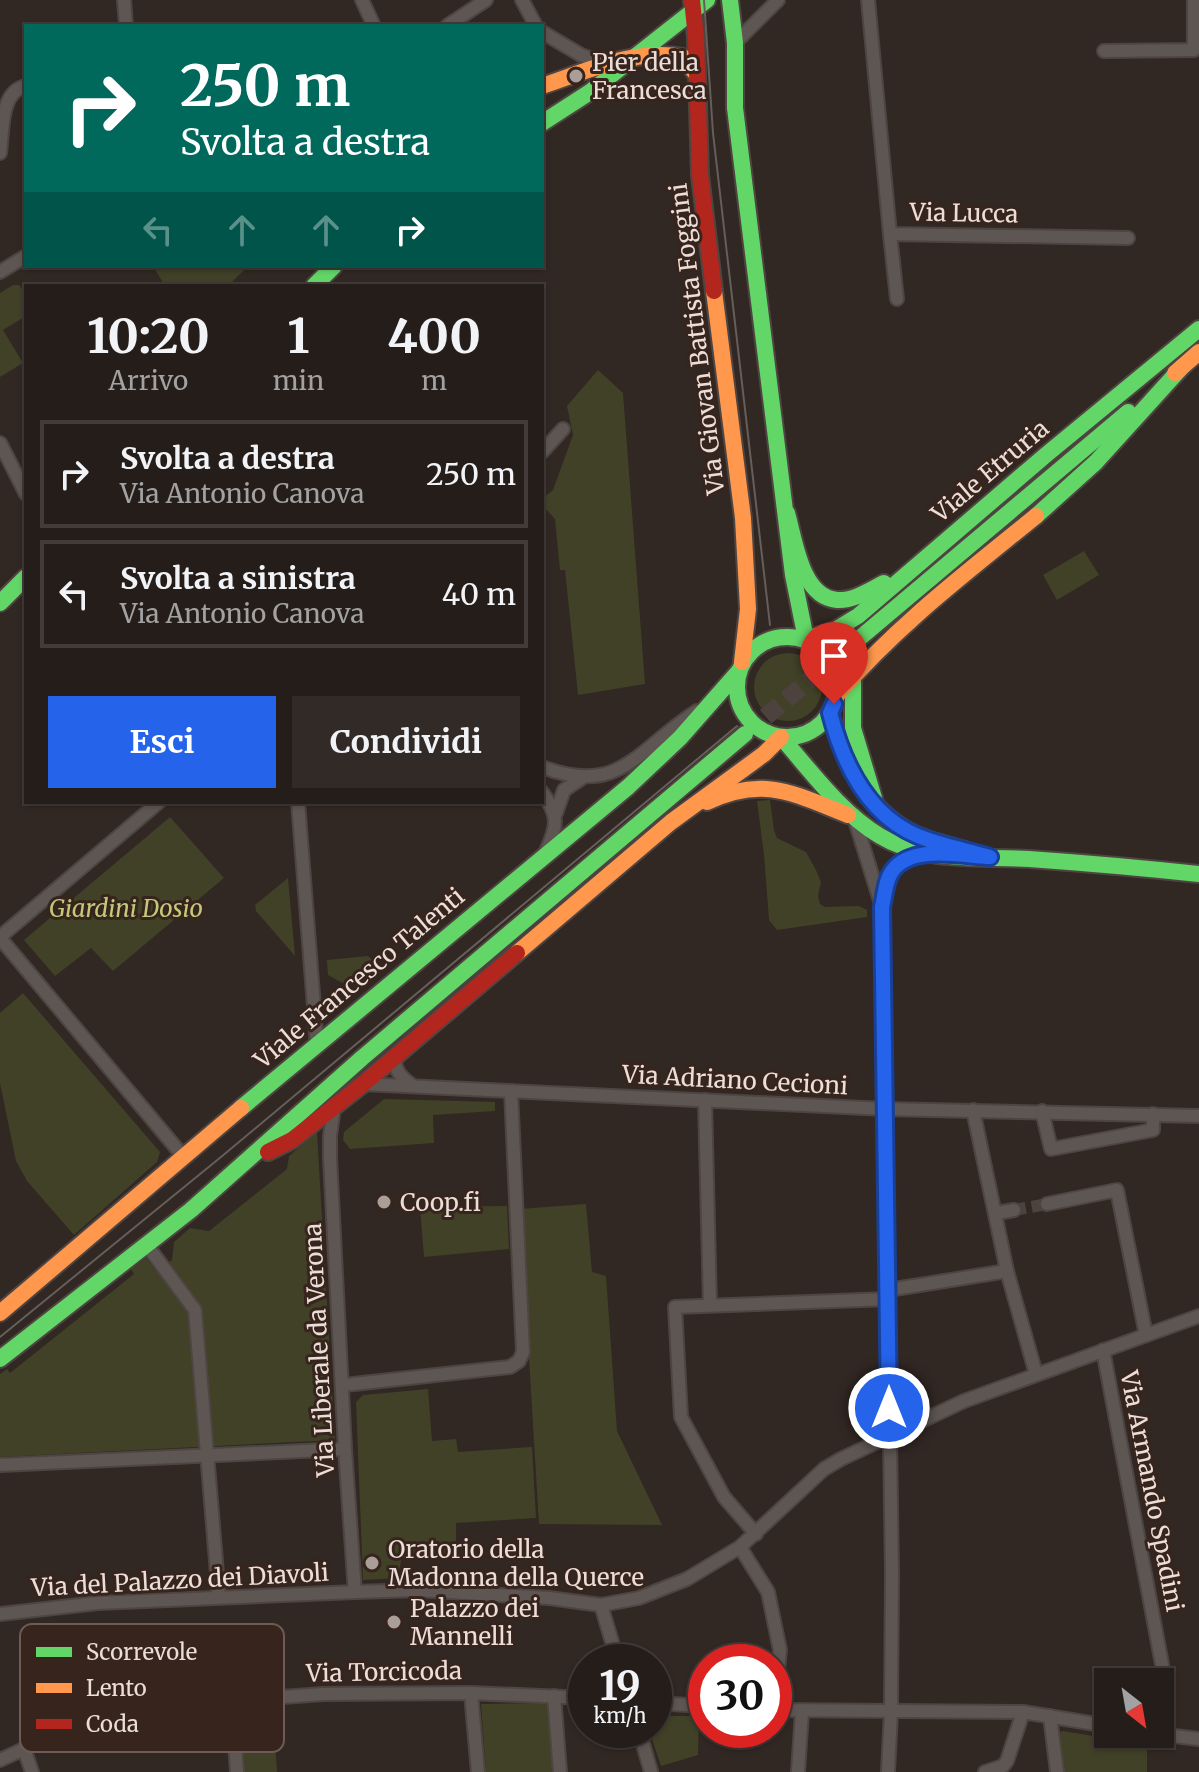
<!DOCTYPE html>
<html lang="it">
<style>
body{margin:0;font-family:Merriweather,serif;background:#312a27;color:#f1f3f6;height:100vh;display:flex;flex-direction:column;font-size:30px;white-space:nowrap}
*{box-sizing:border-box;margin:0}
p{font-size:26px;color:#a3a2a2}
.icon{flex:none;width:44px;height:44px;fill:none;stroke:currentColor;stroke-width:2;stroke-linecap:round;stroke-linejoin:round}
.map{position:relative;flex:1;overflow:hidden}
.details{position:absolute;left:24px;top:284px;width:520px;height:520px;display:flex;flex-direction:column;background:#251d1a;border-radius:0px;box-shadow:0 2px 6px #0004,0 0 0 2px #423b39}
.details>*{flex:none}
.hud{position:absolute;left:24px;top:24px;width:520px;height:244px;border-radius:0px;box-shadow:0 2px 6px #0004,0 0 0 2px #423b39;background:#00695c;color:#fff;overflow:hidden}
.needle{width:52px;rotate:149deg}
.fabs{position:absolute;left:1094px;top:1668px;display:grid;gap:16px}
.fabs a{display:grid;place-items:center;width:80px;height:80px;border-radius:0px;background:#251d1a;box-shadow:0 2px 6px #0004,0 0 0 2px #423b39;font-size:40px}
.speed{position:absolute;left:568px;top:1644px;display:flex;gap:16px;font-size:40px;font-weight:700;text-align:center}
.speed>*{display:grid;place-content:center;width:104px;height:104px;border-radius:50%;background:#251d1a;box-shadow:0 2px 6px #0004,0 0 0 2px #423b39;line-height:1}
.speed small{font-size:20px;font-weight:400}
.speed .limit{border:12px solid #d22;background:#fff;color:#111}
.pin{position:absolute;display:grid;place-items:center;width:68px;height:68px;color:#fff;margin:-82px -34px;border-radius:50% 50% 50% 0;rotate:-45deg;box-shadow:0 0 8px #0007}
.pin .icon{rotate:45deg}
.me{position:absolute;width:88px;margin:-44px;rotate:0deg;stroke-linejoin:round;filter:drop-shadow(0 0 6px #0008)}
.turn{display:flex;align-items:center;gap:28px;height:168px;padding:0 24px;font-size:36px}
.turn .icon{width:104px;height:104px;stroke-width:2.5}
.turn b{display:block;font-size:56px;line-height:68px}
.lanes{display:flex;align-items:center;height:76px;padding:0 24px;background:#0003;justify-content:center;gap:40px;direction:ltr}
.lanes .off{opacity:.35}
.eta{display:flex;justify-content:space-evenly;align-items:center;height:136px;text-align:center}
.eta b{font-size:48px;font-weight:700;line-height:56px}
.primary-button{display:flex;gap:16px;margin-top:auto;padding:16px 24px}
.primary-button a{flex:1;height:92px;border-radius:0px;background:#2563eb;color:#fff;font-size:32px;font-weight:700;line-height:92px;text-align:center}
.primary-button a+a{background:#312a27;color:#f1f3f6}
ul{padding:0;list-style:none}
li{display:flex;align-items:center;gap:24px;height:108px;margin:0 16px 12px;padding:0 8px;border:4px solid #423b39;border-radius:0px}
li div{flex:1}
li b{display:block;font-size:30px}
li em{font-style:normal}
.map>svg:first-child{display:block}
.green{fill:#404127}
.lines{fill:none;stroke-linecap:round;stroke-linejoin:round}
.street-tunnel{stroke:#4d423e;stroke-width:12;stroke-dasharray:12 6;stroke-linecap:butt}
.primary-tunnel{stroke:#4d423e;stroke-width:18;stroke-dasharray:18 9;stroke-linecap:butt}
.street-casing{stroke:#4e4542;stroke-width:16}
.fast-casing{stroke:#4e4542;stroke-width:20}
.slow-casing{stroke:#4e4542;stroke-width:20}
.jam-casing{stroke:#4e4542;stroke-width:20}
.street{stroke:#5d5653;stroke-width:12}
.fast{stroke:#63d668;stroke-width:16}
.slow{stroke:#ff974d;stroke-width:16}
.jam{stroke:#b3261e;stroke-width:16}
.tram{stroke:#655e5a;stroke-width:2}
.route-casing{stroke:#184099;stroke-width:20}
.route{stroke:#2563eb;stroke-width:14}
.poi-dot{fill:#aa9e99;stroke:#37251d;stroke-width:3}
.labels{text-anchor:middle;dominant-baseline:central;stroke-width:6;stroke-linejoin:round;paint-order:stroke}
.poi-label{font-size:24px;fill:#ebded9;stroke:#37251d;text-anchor:start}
.street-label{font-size:24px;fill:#ebded9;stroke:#37251d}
.park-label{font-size:24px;font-style:italic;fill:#c0ca79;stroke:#37251d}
.key{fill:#37251d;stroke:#6d5c55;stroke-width:2}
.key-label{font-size:22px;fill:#ebded9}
</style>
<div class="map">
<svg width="1199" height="1772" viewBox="0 0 1199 1772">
<rect width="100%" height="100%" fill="#312723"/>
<g class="green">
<path d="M153,266H248L228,286H165Z"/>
<path d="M13,285H19L26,294V316L3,330L23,363L0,377V293Z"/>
<path d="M598,370L623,393L645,684L578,695L565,570H560L555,519L542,505V499L553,490L573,435L567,406Z"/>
<path d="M1084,551L1099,575L1057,600L1043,575Z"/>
<circle cx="788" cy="687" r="34"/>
<path d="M770,800L774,830L777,838L806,852L816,870L821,882L818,896L820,904L825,907L859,906L867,910V917L777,930L769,920L764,855L757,801Z"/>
<path d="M170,817L224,878L113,971L91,948L55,976L24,940Z"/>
<path d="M288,878L295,956L256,911L255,905Z"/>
<path d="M368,956L373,961L346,985L328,975L327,960Z"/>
<path d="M23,993L160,1152L157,1162L74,1235L27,1181L16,1161L0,1083V1013Z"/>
<path d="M384,1099L495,1102V1111L433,1115L434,1143L350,1149L343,1140L344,1132Z"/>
<path d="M317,1132L335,1440L0,1457V1374L7,1369L10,1373L134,1274L131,1269L146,1258L156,1271L172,1260L174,1242L190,1228L209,1231L287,1169L289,1156Z"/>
<path d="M586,1204L592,1272L606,1276L617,1431L662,1525L539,1524L520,1209Z"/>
<path d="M507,1206L509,1249L424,1257L420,1207Z"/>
<path d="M428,1389L432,1441L456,1439L458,1452L532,1447L536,1518L456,1523V1554L402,1556L398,1578L363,1580L356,1402L363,1395Z"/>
<path d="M549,1703L554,1772H486L481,1704Z"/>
<path d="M273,1709L277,1772H243L240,1712Z"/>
<path d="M654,1716H699L698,1755L661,1766L649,1730H654Z"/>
<path d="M1063,1731L1147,1745V1772H1064L1060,1732Z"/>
</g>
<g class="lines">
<path class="street-tunnel" d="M1014,1210L1047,1204"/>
<path class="primary-tunnel" d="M745,734L842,653"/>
<g class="street-casing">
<g id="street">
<path d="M124,0L126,26"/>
<path d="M362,0L374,26"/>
<path d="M522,0L536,26"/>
<path d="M868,0L890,234L1128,238"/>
<path d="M447,26L486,0"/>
<path d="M542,32L581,55L606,64"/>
<path d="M735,43L778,0"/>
<path d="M1104,51L1194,50V0"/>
<path d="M0,153C3,131 0,91 26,86"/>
<path d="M890,234L897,299"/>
<path d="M0,272L26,256"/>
<path d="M0,443L26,494"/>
<path d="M542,452L563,429"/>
<path d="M542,767C621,797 637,749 697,711"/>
<path d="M542,792C559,815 558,826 546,851"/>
<path d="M298,802L317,1045"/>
<path d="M556,813L564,790L582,778"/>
<path d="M854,817L882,907L892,1573L891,1712L888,1772"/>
<path d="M883,904C888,877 894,861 923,854"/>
<path d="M0,937L159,802"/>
<path d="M0,938L183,1156"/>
<path d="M395,1057C394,1071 402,1078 413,1086"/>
<path d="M363,1084L885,1109L1199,1116"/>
<path d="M705,1100L710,1305"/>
<path d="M334,1107L330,1136V1158L345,1449L355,1592"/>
<path d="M973,1110L1007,1271L1036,1374"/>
<path d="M1042,1111L1051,1149L1153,1130V1114"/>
<path d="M1047,1204L1117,1190L1146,1335"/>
<path d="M997,1213L1014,1210"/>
<path d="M146,1244L195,1310L219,1597"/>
<path d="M888,1290L1007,1271"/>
<path d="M1103,1350L1167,1691L1161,1734"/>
<path d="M344,1385L510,1367L519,1361L523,1352L511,1091"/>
<path d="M0,1465L345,1449"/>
<path d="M756,1534L724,1497L681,1417L675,1307L888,1299"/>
<path d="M740,1547L768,1592L780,1650L774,1710"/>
<path d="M601,1605L618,1662"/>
<path d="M0,1614L98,1603L355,1592L417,1590L549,1598L601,1605L639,1598L687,1579L740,1547L824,1469L841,1459L964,1401L1199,1316"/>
<path d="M471,1693L478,1772"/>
<path d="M554,1696L560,1772"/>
<path d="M232,1699L237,1772"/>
<path d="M654,1703L706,1706"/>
<path d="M774,1710L1023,1712L1108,1726"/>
<path d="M1050,1716L1057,1772"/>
<path d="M639,1730L651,1772"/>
<path d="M1159,1734L1199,1739"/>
<path d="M24,1749L32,1772"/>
<path d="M0,1760L58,1733L157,1706L324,1694L471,1693L586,1698"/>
<path d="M798,1772L802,1712"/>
<path d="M985,1772L1003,1766L1007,1761L1023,1712"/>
</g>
</g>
<g class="fast-casing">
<g id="fast">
<path d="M730,0L735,43V108L793,575L806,639"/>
<path d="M542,123L590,92L707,0"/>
<path d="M314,286L334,266"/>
<path d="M787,513C795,540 801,597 837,600C854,601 870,590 884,583"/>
<path d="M1036,516L1096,462L1182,367"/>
<path d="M0,603L26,577"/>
<circle cx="787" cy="687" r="50"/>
<path d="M806,639L835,630L858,616L1047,454L1199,329"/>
<path d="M842,653L1128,412"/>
<path d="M853,675V728L874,798"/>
<path d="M830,713C844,761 865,809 912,833C928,841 947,845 965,850"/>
<path d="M781,737C811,771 840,812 880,836C924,863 979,856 1029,859C1086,863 1142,868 1199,874"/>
<path d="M241,1108L628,787L680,738L739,671"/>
<path d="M0,1359L191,1210L362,1058L745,734"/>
</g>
</g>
<g class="slow-casing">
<g id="slow">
<path d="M542,86C587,71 635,48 683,57L697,75"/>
<path d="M714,291L743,518L748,609L742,662"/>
<path d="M1175,373L1199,352"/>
<path d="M837,695C896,626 966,573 1036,516"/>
<path d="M707,802C764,775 794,794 848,815"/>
<path d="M517,953L671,822L764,754L781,737"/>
<path d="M0,1313L241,1108"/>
</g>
</g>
<g class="jam-casing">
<g id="jam">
<path d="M692,0L696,38L700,175L714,291"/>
<path d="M268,1152L292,1140L363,1084L517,953"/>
</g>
</g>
<use href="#street" class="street"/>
<use href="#fast" class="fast"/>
<use href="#slow" class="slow"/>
<use href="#jam" class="jam"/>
<g class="tram">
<path d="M704,0L713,133L770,625"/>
<path d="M0,1337L221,1157L737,726"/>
</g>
</g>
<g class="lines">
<g class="route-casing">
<path id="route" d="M834,704L830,713C843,763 867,815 918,836C940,845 966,850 990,857C961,856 913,844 893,870C885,880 885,895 882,907L889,1408"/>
</g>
<use href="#route" class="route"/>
</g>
<g class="poi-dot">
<circle cx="576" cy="76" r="8"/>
<circle cx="384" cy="1202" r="8"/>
<circle cx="372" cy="1563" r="8"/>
<circle cx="394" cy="1622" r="8"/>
</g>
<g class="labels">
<g class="poi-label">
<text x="592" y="62">Pier della<tspan x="592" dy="28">Francesca</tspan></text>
<text x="400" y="1202">Coop.fi</text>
<text x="388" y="1549">Oratorio della<tspan x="388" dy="28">Madonna della Querce</tspan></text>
<text x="410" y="1608">Palazzo dei<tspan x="410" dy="28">Mannelli</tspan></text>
</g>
<g class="street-label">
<text transform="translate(964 213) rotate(1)">Via Lucca</text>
<text transform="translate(697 339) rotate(-97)">Via Giovan Battista Foggini</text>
<text transform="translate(990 471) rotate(-40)">Viale Etruria</text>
<text transform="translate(359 978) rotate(-40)">Viale Francesco Talenti</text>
<text transform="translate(735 1080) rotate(3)">Via Adriano Cecioni</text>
<text transform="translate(319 1350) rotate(-93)">Via Liberale da Verona</text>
<text transform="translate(1152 1491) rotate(79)">Via Armando Spadini</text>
<text transform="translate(180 1580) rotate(-3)">Via del Palazzo dei Diavoli</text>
<text transform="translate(384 1672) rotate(-1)">Via Torcicoda</text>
</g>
<g class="park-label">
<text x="126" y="908">Giardini Dosio</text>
</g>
</g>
<rect x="20" y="1624" width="264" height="128" rx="12" class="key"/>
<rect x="36" y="1647" width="36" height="10" fill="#63d668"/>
<rect x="36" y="1683" width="36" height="10" fill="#ff974d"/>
<rect x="36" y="1719" width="36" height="10" fill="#b3261e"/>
<g class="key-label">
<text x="86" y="1660">Scorrevole</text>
<text x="86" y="1696">Lento</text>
<text x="86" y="1732">Coda</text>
</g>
</svg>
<div class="fabs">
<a><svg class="needle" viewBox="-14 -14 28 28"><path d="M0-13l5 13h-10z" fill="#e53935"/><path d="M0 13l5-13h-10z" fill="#a3a2a2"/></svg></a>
</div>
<div class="speed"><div>19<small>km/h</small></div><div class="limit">30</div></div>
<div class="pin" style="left:834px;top:704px;background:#d93025"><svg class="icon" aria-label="arrive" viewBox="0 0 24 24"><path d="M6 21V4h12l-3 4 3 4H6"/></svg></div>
<svg class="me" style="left:889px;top:1408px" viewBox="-20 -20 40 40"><circle r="17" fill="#2563eb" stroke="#fff" stroke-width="3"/><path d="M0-11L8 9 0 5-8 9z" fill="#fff"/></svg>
<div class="hud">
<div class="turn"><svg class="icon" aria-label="right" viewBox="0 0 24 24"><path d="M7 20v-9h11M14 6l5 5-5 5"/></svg><div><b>250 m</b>Svolta a destra</div></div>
<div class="lanes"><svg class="icon off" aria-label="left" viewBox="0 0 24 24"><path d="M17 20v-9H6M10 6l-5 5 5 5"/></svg><svg class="icon off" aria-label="ahead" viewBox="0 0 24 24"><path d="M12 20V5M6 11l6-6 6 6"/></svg><svg class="icon off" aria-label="ahead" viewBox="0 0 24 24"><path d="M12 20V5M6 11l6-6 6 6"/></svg><svg class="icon" aria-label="right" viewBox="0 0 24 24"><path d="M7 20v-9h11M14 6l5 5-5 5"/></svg></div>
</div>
<section class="details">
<div class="eta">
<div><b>10:20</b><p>Arrivo</p></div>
<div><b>1</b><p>min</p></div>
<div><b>400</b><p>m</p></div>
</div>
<ul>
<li><svg class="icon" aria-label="right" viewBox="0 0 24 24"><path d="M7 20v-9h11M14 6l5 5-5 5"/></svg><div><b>Svolta a destra</b><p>Via Antonio Canova</p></div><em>250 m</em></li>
<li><svg class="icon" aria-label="left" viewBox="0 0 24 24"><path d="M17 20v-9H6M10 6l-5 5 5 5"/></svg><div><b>Svolta a sinistra</b><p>Via Antonio Canova</p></div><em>40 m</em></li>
</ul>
<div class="primary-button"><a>Esci</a><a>Condividi</a></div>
</section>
</div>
